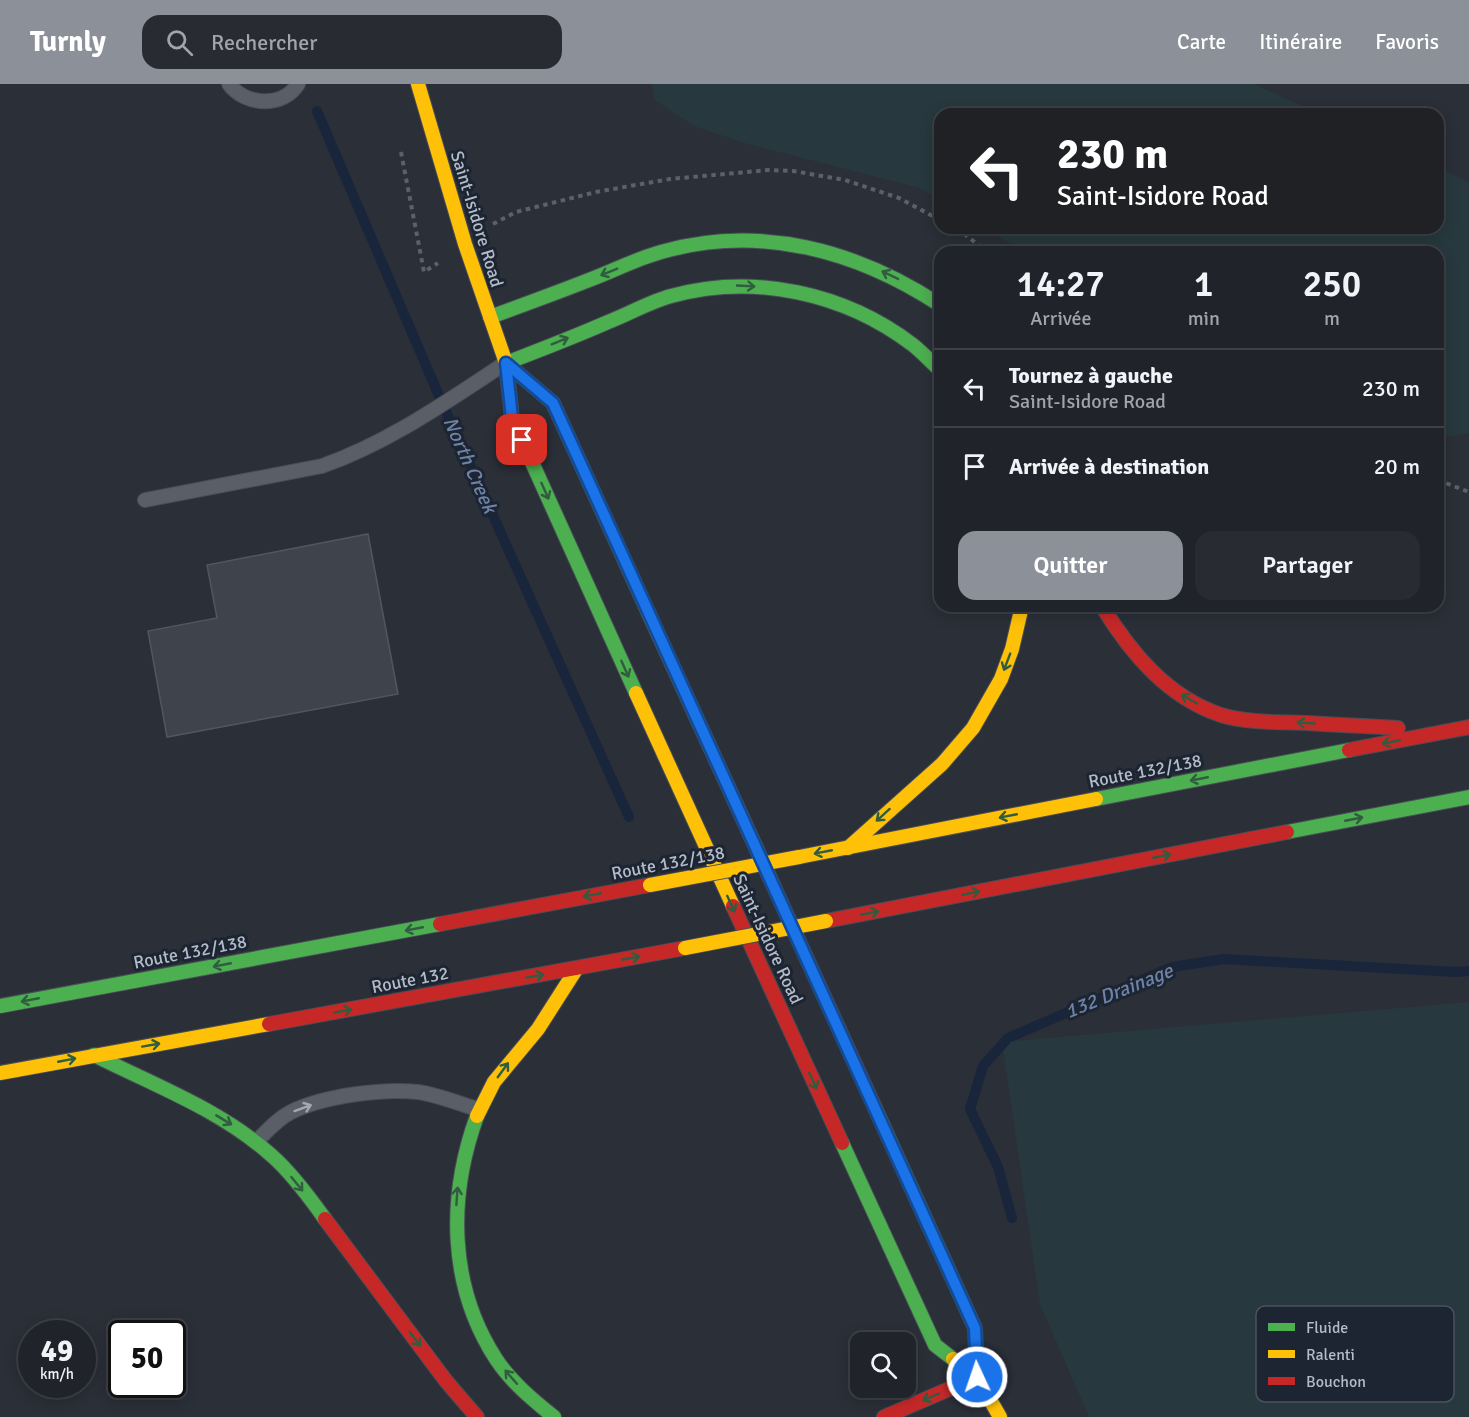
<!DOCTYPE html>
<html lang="fr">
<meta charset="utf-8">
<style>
body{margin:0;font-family:Signika,sans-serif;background:#282b32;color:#f1f3f6;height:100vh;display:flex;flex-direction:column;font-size:22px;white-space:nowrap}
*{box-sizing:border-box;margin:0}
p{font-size:20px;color:#a2a4a8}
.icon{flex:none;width:33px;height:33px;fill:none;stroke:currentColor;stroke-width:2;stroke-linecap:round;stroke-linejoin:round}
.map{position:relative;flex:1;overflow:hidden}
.sheet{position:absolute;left:934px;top:162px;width:510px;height:366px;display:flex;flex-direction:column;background:#20232a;border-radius:18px;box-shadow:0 3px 15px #0003,0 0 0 2px #3d4047}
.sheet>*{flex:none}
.hud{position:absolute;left:934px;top:24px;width:510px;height:126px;border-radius:18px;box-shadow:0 3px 15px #0003,0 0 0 2px #3d4047;background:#202124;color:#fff;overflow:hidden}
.fabs{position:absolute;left:850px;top:1248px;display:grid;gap:12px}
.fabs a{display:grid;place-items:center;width:66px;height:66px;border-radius:12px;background:#20232a;box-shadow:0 3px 15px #0003,0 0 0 2px #3d4047;font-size:30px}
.speed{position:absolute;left:18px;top:1236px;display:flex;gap:12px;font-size:30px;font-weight:700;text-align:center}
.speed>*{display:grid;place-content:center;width:78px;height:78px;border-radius:50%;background:#20232a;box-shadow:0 3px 15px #0003,0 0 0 2px #3d4047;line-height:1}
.speed small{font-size:15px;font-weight:400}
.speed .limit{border:3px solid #111;border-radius:9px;background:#fff;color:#111}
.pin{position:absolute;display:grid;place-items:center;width:51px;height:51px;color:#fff;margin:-26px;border-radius:12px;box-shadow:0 3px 9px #0006}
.me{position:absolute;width:66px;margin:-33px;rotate:357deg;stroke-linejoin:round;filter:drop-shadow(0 0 4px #0008)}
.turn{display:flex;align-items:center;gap:21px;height:126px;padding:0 24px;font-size:27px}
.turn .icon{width:78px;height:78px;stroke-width:2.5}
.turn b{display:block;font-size:42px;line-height:51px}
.eta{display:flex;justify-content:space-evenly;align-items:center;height:102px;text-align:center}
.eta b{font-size:36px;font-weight:600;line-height:42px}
.cta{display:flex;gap:12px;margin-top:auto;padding:12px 24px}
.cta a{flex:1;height:69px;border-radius:18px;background:#8c9099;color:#fff;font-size:24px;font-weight:600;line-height:69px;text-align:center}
.cta a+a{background:#282b32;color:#f1f3f6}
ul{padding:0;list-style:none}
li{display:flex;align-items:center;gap:18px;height:78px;padding:0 24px;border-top:2px solid #3d4047}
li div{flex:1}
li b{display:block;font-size:22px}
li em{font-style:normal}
header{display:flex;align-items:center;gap:36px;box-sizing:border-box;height:84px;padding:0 30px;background:#8c9099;color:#fff}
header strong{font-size:28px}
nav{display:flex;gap:33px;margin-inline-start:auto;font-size:21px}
.search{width:420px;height:54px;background:#282b32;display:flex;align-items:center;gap:15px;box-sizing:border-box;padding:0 21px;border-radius:18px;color:#a2a4a8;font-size:22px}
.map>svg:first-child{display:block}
.green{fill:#27393e}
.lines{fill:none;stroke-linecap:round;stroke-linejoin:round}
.stream{stroke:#19253b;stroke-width:10}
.building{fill:#3f434c;stroke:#52575f;stroke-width:1.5}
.lane-casing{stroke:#484c55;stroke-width:16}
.fast-casing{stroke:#484c55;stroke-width:16}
.slow-casing{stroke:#484c55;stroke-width:16}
.jam-casing{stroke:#484c55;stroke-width:16}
.path{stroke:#5c6168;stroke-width:4;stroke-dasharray:4.5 4.5;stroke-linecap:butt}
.lane{stroke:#5a5e66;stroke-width:14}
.fast{stroke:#4caf50;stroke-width:14}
.slow{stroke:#ffc107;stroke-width:14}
.jam{stroke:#c62828;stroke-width:14}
.slow-bridge-casing{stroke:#474b53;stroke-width:16;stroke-linecap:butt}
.slow-bridge{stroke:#ffc107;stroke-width:14}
.oneway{stroke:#305c3f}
.oneway2{stroke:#a2a8b5}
.route-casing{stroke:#114b97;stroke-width:15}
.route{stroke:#1a73e8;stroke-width:10}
.labels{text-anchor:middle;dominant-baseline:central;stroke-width:6;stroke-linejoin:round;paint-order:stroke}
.street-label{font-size:18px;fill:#b4bbc9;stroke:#1d2533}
.water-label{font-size:20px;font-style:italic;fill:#6e83a7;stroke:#1d2533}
.key{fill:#1d2533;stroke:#4a5260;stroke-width:1.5}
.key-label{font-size:16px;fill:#b4bbc9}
</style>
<header>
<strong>Turnly</strong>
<div class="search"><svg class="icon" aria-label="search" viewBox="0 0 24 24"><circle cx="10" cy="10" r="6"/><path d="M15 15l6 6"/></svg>Rechercher</div>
<nav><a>Carte</a><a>Itinéraire</a><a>Favoris</a></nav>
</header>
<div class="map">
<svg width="1469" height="1333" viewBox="0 0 1469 1333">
<rect width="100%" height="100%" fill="#2a2f38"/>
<g class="green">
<path d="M652,0H1254L1320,30H940V117L920,104L748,60L694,42L655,16Z"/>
<path d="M1439,84L1469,98V349L1442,354L1438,352V168H1024L985,144H1438Z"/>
<path d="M1469,918V1333H1089L1040,1220L1002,958Z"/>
</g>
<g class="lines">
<g class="stream">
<path d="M317,27L443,321L629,733"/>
<path d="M1012,1134L998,1083L970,1025L983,982L1008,954L1172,883L1224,875L1456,888L1469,887"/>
</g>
</g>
<path class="building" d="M368,450L398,610L167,653L148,547L217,534L207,481Z"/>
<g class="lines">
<g class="lane-casing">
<g id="lane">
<path d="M229,0C245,22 283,24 298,0"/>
<path d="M145,416L322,382C388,359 446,318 504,280"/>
<path d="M256,1058C267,1047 277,1035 291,1028C323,1012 383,1004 418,1008C439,1011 460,1020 480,1026"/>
</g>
</g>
<g class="fast-casing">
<g id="fast">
<path d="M490,233C523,221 556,209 589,196C613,187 636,175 661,168C760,140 856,166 940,221"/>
<path d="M506,279L553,319L649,530"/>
<path d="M506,279C540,266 574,253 608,238C629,230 649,218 671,212C754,189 845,209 913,261C923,269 931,278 940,286"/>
<path d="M507,288L512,334L636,609"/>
<path d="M1096,715L1349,666"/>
<path d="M1287,748L1469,713"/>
<path d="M0,922L440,840"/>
<path d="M94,971C154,1001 221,1026 271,1071C291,1088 310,1114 325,1135"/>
<path d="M875,1024L975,1244L977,1293"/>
<path d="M477,1032C448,1112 448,1201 496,1275C511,1298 533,1316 554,1333"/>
<path d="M842,1059L935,1261L953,1275"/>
</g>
</g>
<g class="slow-casing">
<g id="slow">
<path d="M418,0L465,160L506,279L507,288"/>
<path d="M649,530L774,803"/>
<path d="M636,609L733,822"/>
<path d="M848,764L942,680L973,644L1001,595L1012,565L1022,522"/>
<path d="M799,773L1096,715"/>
<path d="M0,989L269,940"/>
<path d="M477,1032L494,998L538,945L577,884"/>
<path d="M953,1275L977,1293L1000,1333"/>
</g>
</g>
<g class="jam-casing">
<g id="jam">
<path d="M1102,522C1130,568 1167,613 1221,631C1248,639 1278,638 1307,639C1337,641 1368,642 1398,644"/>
<path d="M1349,666L1469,643"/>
<path d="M774,803L875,1024"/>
<path d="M733,822L842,1059"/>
<path d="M826,837L1287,748"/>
<path d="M440,840L650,801"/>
<path d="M269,940L685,864"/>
<path d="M325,1135L446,1297L477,1333"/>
<path d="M884,1333L977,1293"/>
</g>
</g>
<g class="path">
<path d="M401,68L424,188L438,179"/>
<path d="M493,140L516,128L596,108L670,95L769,86L793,87L845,96L899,114L940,136"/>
<path d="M957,144L987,168"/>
<path d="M1438,396L1469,408"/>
</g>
<use href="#lane" class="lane"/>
<use href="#fast" class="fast"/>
<use href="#slow" class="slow"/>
<use href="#jam" class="jam"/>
<g class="slow-bridge-casing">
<g id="slow-bridge">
<path d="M650,801L799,773"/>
<path d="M685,864L826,837"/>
</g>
</g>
<use href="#slow-bridge" class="slow-bridge"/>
</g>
<defs><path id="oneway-shaft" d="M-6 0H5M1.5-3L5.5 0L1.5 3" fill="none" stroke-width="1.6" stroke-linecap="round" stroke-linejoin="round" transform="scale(1.5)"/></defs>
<g class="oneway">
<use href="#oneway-shaft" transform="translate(609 188) rotate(158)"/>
<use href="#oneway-shaft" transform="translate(890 191) rotate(-154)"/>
<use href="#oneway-shaft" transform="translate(746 202) rotate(3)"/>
<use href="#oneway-shaft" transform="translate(560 257) rotate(-22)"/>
<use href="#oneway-shaft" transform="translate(545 407) rotate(66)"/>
<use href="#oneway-shaft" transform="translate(1007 578) rotate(111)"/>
<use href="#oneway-shaft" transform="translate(625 585) rotate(66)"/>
<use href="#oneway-shaft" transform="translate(1189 615) rotate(-150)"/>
<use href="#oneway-shaft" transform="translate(1306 639) rotate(-177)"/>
<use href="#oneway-shaft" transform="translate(1391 658) rotate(169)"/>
<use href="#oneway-shaft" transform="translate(1199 695) rotate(169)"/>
<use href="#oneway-shaft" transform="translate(883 731) rotate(138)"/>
<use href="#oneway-shaft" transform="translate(1008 732) rotate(169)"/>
<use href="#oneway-shaft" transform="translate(1354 735) rotate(-11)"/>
<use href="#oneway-shaft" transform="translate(823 768) rotate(169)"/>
<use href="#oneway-shaft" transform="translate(1162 772) rotate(-11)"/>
<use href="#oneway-shaft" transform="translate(971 809) rotate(-11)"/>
<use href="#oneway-shaft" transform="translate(592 811) rotate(169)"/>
<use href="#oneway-shaft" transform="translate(731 820) rotate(65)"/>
<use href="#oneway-shaft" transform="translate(870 829) rotate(-11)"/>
<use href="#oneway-shaft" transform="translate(414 845) rotate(169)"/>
<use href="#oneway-shaft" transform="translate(631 874) rotate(-11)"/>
<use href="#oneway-shaft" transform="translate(222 881) rotate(169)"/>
<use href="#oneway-shaft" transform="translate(535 892) rotate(-10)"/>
<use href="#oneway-shaft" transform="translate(30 916) rotate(169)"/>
<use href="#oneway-shaft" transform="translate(343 927) rotate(-10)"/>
<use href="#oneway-shaft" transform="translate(151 961) rotate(-10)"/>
<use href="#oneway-shaft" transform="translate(67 976) rotate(-11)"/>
<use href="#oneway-shaft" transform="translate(503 986) rotate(-54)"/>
<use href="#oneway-shaft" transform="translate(813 997) rotate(65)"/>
<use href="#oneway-shaft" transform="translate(224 1036) rotate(31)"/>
<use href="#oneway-shaft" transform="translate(297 1100) rotate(51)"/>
<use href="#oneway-shaft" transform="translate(457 1112) rotate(-86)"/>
<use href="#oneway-shaft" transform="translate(415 1255) rotate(53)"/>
<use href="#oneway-shaft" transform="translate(511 1293) rotate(-131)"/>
<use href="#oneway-shaft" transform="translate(931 1313) rotate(157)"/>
</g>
<use class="oneway2" href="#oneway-shaft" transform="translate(303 1024) rotate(-20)"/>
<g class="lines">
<g class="route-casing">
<path id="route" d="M522,356L512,334L506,279L553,319L975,1244L977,1293"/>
</g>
<use href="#route" class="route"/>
</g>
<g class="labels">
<g class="street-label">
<text transform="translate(477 135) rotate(73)">Saint-Isidore Road</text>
<text transform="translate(1145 687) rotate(-11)">Route 132/138</text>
<text transform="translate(668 779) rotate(-11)">Route 132/138</text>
<text transform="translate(768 855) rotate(65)">Saint-Isidore Road</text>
<text transform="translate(190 868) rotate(-11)">Route 132/138</text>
<text transform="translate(410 896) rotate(-11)">Route 132</text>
</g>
<g class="water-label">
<text transform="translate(470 381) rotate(66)">North Creek</text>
<text transform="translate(1119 907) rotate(-22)">132 Drainage</text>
</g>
</g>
<rect x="1256" y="1222" width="198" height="96" rx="9" class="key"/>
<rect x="1268" y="1239" width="27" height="8" fill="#4caf50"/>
<rect x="1268" y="1266" width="27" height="8" fill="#ffc107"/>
<rect x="1268" y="1293" width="27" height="8" fill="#c62828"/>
<g class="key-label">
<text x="1306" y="1249">Fluide</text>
<text x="1306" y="1276">Ralenti</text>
<text x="1306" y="1303">Bouchon</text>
</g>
</svg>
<div class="fabs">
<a><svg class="icon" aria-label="search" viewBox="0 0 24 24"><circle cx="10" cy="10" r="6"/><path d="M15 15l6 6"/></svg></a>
</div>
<div class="speed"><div>49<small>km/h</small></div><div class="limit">50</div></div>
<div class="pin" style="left:522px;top:356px;background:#d93025"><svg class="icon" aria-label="arrive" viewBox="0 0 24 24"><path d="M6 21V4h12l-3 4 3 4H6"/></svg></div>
<svg class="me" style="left:977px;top:1293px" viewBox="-20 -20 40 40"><circle r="17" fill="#1a73e8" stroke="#fff" stroke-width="3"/><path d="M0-11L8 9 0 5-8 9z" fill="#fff"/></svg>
<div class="hud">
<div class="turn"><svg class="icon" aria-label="left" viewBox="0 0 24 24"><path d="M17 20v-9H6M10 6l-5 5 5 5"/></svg><div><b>230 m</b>Saint-Isidore Road</div></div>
</div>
<section class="sheet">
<div class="eta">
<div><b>14:27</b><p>Arrivée</p></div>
<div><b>1</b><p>min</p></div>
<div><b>250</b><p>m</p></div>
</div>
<ul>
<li><svg class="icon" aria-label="left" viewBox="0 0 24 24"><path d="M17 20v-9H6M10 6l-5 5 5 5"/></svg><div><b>Tournez à gauche</b><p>Saint-Isidore Road</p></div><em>230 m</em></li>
<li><svg class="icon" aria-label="arrive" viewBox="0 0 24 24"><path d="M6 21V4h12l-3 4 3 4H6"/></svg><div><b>Arrivée à destination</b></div><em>20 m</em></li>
</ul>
<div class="cta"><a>Quitter</a><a>Partager</a></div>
</section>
</div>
